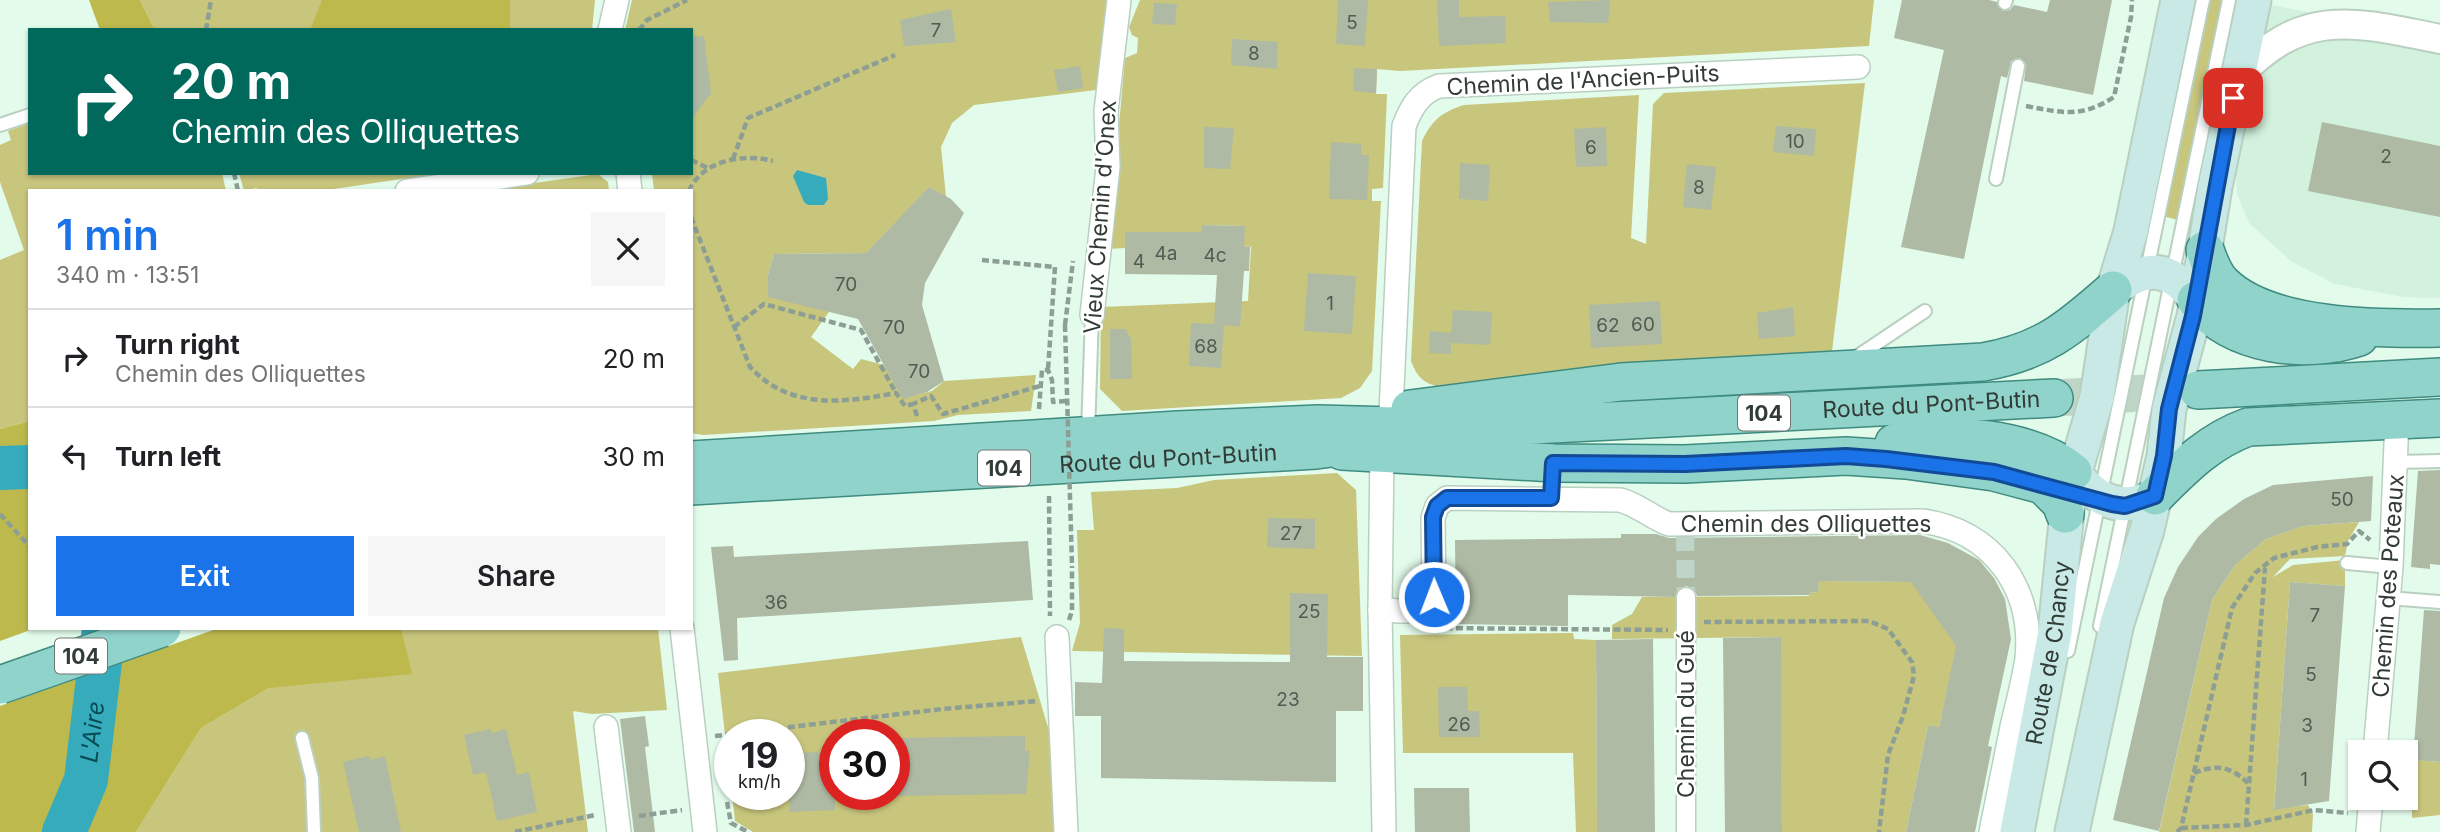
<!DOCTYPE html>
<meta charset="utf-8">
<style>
body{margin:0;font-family:Inter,sans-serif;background:#f6f6f6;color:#202124;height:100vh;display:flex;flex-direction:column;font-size:26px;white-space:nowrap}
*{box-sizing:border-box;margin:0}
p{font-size:23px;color:#757577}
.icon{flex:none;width:38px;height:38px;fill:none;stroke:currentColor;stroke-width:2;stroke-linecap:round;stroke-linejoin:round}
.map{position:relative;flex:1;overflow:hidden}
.details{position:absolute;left:28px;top:189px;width:665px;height:441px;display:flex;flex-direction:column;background:#fff;border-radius:0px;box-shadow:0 2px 5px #0004}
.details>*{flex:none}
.hud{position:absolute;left:28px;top:28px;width:665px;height:147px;border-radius:0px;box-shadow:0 2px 5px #0004;background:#00695c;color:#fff;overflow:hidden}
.controls{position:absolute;left:2348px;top:740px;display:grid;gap:14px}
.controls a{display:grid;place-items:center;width:70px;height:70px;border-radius:0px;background:#fff;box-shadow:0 2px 5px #0004;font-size:35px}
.speed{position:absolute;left:714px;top:719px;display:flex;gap:14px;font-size:35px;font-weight:700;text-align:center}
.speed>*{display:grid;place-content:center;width:91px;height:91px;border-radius:50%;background:#fff;box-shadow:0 2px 5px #0004;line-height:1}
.speed small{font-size:18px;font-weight:400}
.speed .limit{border:10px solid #d22;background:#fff;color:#111}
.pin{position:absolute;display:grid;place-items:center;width:60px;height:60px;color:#fff;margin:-30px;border-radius:14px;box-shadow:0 4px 10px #0006}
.me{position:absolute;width:77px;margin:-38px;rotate:359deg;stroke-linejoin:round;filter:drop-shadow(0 0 5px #0008)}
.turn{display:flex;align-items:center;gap:24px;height:147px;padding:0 28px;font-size:32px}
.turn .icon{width:91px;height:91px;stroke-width:2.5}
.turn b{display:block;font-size:49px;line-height:60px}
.round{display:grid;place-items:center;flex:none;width:74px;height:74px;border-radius:0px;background:#f6f6f6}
.head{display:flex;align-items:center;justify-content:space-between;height:119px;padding:0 28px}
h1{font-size:42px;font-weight:600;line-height:52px;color:#1a73e8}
.action{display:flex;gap:14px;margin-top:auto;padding:14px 28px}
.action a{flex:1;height:80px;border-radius:0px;background:#1a73e8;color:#fff;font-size:28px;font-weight:600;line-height:80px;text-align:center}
.action a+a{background:#f6f6f6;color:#202124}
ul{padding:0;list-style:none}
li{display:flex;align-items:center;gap:21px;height:98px;padding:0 28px;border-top:2px solid #e0e0e0}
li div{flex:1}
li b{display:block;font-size:26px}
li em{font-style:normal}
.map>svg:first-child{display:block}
.built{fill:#d2f2dd}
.green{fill:#c8c57d;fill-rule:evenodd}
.forest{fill:#beb94d}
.water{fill:#36abbb}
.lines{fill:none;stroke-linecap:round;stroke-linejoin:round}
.river{stroke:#36abbb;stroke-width:44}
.building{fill:#aebaa4}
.pedestrian-tunnel{stroke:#bfd5c7;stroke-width:18;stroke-dasharray:18 9;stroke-linecap:butt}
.primary-tunnel{stroke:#bfd5c7;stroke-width:37;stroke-dasharray:37 18;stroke-linecap:butt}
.service-casing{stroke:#b9d0c1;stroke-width:16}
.pedestrian-casing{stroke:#b9d0c1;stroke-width:21}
.minor-casing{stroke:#b9d0c1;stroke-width:26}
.tertiary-casing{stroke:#b9d0c1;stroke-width:32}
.secondary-casing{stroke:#b9d0c1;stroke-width:37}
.primary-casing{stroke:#3f8b7f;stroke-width:40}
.path{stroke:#8d9f94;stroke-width:4.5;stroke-dasharray:7 3.5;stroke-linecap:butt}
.service{stroke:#fff;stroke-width:12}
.pedestrian{stroke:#fff;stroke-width:18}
.minor{stroke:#fff;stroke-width:23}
.tertiary{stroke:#fff;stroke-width:28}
.secondary{stroke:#c8e9e5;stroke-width:33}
.primary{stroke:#90d3ca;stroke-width:37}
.primary-bridge-casing{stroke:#3f8b7f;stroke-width:40;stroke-linecap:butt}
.path-bridge{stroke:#8d9f94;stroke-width:4.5;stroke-dasharray:7 3.5;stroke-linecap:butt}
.primary-bridge{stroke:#90d3ca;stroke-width:37}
.route-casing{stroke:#114b97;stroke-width:18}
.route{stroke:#1a73e8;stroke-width:12}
.labels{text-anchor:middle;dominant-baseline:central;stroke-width:5;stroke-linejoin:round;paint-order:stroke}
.number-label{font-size:19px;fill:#515c52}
.shield{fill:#fff;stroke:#707672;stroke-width:2}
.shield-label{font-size:21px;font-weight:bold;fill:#323c36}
.street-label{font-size:23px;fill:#323c36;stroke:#fff}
.water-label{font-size:24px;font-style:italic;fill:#064c55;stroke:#fff}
</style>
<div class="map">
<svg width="2440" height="832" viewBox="0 0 2440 832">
<rect width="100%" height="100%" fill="#e2fbeb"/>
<path class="built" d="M2267,4L2440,39V298L2404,297L2335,284L2292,262L2249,223L2237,194L2236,176Z"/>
<g class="green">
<path d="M140,0H595L592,30H155Z"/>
<path d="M632,0H1109L1096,90L974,105L952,123L941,147L946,197L929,188L866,253L774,254L768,275L829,312L811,337L853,369L861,359L884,365L903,398L932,391L944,381L1036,375L1031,411L958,415L934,421L703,435L691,433V191H654L652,173H691V30H625Z"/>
<path d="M1140,0H1874L1869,46L1400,71L1377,69L1376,94H1387L1383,188L1372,189V201H1381L1372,371L1360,388L1341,398L1122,411L1100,389L1101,307L1248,301L1251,247L1244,246V226L1202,225V232H1126L1125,248L1108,249L1125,58L1137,53L1138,38L1132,35L1129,27Z"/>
<path d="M2208,0H2224L2178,220L2163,216Z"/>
<path d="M1865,83L1832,351L1628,363L1441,387C1424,384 1417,377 1411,361L1422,141C1432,120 1442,112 1464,105L1639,95L1631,238L1646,244L1653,104L1664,93Z"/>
<path d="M30,123V173H222L226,191H30V421L0,429V260L24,250L0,182V145L11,140L8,131Z"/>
<path d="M239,173H442L320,191H261L256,188L244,191Z"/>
<path d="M598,174L608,182L609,191H478Z"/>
<path d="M1337,473L1356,490L1362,656L1072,651L1080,623L1077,530H1094L1091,492L1177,488L1214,480Z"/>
<path d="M2359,522L2348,541L2345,556L2290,559L2273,577L2293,565L2345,560V586L2290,582L2274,809L2308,805L2313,814L2312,832H2159L2212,600L2235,565L2266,539L2303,526Z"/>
<path d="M1819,581L1919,582L1959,636L1939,727L1928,725L1906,832H1782L1780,637L1612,639V625L1632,614L1642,597L1809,596V593L1818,592Z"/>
<path d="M318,628H658L667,710L592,714L573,711L588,832H136L201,728L269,688Z"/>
<path d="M1573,633L1574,639L1596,640L1597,832H1576L1573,753H1403L1400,635Z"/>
<path d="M1021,637L1050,734L1054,832H753L735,821L732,795L789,794V735H730V779L718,673ZM835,735H894V794H835Z"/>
<path d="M2406,759L2440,762V815L2412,818V790L2406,789Z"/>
</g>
<g class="forest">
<path d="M89,0H140L155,30H100Z"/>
<path d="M322,0H510V30H310Z"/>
<path d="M30,421V628H36L0,641V429Z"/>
<path d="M219,628H401L412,674L269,688L201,728L136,832H0V706Z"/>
</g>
<path class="water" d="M797,170L826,178L828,199L824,205H808L804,202L793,176Z"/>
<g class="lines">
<g class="river">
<path d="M0,468L30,467"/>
<path id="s1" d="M64,832L86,780L104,628"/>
</g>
</g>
<g class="building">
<path d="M1338,0H1368L1365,46L1336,44Z"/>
<path d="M1437,0H1459V17L1505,16L1506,43L1439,46Z"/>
<path d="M1610,0L1608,23L1550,22L1548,2Z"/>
<path d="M1902,0H1989L1997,2L2003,11L2010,10L2014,5L2047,12L2050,0H2112L2093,95L2024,81L2026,64L2020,58L2011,61L2007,78L2001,76L1964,259L1901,247L1944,50L1894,38Z"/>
<path d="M1154,3L1177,4L1175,25L1152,24Z"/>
<path d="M951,9L956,42L904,46L900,20Z"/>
<path d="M704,36L711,93L691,120V37Z"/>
<path d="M1232,39L1278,42L1277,69L1231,65Z"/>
<path d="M1080,66L1083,88L1058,92L1054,70Z"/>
<path d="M1354,68L1377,69L1376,93L1353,91Z"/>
<path d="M2322,122L2440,146V217L2308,191Z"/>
<path d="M1776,126L1816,129L1814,156L1773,152Z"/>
<path d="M1204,127L1234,128L1230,169L1204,168Z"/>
<path d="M1606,127L1607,166L1576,167L1574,129Z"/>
<path d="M1331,142L1361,144V155H1369L1367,200L1329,199Z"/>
<path d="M1460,163L1490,165L1488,201L1459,199Z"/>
<path d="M1687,164L1716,167L1711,210L1683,207Z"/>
<path d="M929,187L951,199L964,213L925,283L922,305L944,381L927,392L903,399L858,319L768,297V275L774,254L866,253Z"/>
<path d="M1202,225L1245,226L1244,246L1250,247L1249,271H1244L1240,327L1224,325L1221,368L1189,366L1191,323L1214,324L1217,275L1125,274V232H1202Z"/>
<path d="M1308,273L1356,276L1352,334L1304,331Z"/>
<path d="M1660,301L1662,344L1591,348L1589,305Z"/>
<path d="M1793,307L1795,336L1759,339L1757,313Z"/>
<path d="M1453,310L1492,312L1490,345L1451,343V354L1429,353L1430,331L1451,333Z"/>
<path d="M1110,329H1125L1131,339L1132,379H1110Z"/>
<path d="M2440,470V565L2430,564V569L2411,567L2418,471Z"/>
<path d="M2373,476L2371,521L2303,526L2266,539L2235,565L2212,600L2159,831L2113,820L2164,598L2178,567L2198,537L2216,519L2244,499L2273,485Z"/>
<path d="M1268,518L1315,519V549L1267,547Z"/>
<path d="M1621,534H1656L1669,538L1920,535L1948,543L1979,560L1994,578L2005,599L2011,639L1988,746L1992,747L1975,832H1906L1928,725L1939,727L1956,646L1911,582L1819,581L1818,592L1809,593V595L1697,596L1695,591L1687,586L1680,588L1675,597L1568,595V626L1456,624L1455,540L1621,538Z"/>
<path d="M1028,541L1033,600L737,618L738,660L724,661L711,547L733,546L734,557Z"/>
<path d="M2290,582L2345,586L2329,801L2274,810Z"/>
<path d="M1290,593L1328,594L1327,657H1363V711H1336V782L1101,778V716H1075V682L1102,683L1104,628L1124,629V661L1290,662Z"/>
<path d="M2424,610L2440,611V762L2413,760Z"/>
<path d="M1781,637L1782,832H1725L1723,638Z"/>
<path d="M1653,639L1655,832H1597L1596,640Z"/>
<path d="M1438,687H1467L1468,711H1479L1480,737H1439Z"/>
<path d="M645,716L649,746L645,747L655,832H634L620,719Z"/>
<path d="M491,729L492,733L506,729L517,775L529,772L537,812L497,821L486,772L473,775L464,735Z"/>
<path d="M1025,736V751H1030L1026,794L894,796V738Z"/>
<path d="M835,752V810L789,812V753Z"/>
<path d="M369,756L370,760L385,756L401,832H359L343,762Z"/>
<path d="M1414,788H1469L1470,832H1415Z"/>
</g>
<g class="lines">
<path class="pedestrian-tunnel" d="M1685,533L1686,597"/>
<path class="primary-tunnel" d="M2054,398L2198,390"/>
<g class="service-casing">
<g id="service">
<path d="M2005,3L2006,0"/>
<path d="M0,125L30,115"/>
<path d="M1996,179L2018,66"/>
<path d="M1855,358L1925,311"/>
<path d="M1088,433L1092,315"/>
<path d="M2397,462L2440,461"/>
<path d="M2347,563L2391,567"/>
<path d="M2388,598L2440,602"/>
<path d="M2100,626L2229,0"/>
<path d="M2068,651L2203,0"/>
<path d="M302,738L312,778L314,832"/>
</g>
</g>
<g class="pedestrian-casing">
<path id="pedestrian" d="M1686,832V597"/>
</g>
<g class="minor-casing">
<g id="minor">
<path d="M610,30L617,0"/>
<path d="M628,173L630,191"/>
<path d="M407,191L527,173"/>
<path d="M1092,315L1108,167L1106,111L1119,0"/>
<path d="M1391,412L1404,126C1411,108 1419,93 1439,86L1858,67"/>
<path d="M1382,452L1380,610L1384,832"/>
<path d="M1380,610C1399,610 1426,617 1434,597L1433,518L1437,506L1447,498L1620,500C1637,504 1652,518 1669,524L1922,521C1992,530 2034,588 2027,658C2024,681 2017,704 2012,727C2005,762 1998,797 1991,832"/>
<path d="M682,628L705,832"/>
<path d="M1057,637L1066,832"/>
<path d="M606,727L619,832"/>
<path d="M2375,752L2391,567L2397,419"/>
<path d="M2368,832L2371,798"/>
</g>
</g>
<g class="tertiary-casing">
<path id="tertiary" d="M2238,76C2304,6 2355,22 2440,39"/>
</g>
<g class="secondary-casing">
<g id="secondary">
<path d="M2113,290C2147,265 2169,265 2196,300"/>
<path d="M2073,472C2097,501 2120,513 2155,496"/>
<path id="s2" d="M2017,832L2055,632L2069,492L2097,397L2113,290L2131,231L2178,0"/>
<path d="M2072,832L2117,623L2147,530L2164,456L2169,409L2194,316L2215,187L2254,0"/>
</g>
</g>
<g class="primary-casing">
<g id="primary">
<path d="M2205,250C2209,261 2213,274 2222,283C2267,329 2379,329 2440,328"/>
<path d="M2196,300C2230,346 2307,355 2359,337"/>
<path d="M2198,390L2440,377"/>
<path d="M1410,409L1621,382L1983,362C2042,352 2069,329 2113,290"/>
<path d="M1894,443C1946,430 2032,438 2073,472"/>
<path d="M1342,451L1554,463L1685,464L1846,456L1906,460L1994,472L2043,485L2061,503L2065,514"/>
<path id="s3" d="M691,460L1178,430L1318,424L1474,428L2054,398"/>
<path id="s4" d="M691,486L1316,450L1369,443"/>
<path d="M2155,496C2184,467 2209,441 2248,427L2440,418"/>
</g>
</g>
<g class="path">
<path d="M206,30L211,0"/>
<path d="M639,30L647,20L687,0"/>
<path d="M2026,106C2063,113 2081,118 2114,97L2131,17L2132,0"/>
<path d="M733,159L748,118L895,55"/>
<path d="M691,160L708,168"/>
<path d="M234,173L238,191"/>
<path d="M689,191C702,160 744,153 773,161"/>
<path d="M691,217L750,367C790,410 842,403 896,393L905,406L913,404"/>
<path d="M982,260L1055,267L1048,370"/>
<path d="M1065,325L1073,261"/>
<path d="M734,327L764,304L861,330L896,393"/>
<path d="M1039,409L1042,370H1048L1052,380L1053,402L1067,401"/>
<path d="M917,416L913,404L931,396L943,414L1040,386"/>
<path d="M1049,496L1050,616"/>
<path d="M0,514L30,547"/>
<path d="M1069,620L1072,611V566"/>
<path d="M1704,622L1869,621L1888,629L1912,662L1914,676L1903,716L1888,755L1879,832"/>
<path d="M1435,628L1668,630"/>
<path d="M715,736L942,709L1037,701"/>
<path d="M2194,773C2217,764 2230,766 2248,783"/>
<path d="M727,802L731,823L748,832"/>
<path d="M639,816L682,810"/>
<path d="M2246,825L2265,568"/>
<path d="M2181,828L2246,825L2314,810L2348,813"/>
<path d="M515,832L595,815"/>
<path d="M2177,832L2181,828L2232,608L2255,573L2274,558L2317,547L2347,544L2359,531L2370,540"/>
</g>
<use href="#service" class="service"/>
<use href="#pedestrian" class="pedestrian"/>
<use href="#minor" class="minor"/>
<use href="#tertiary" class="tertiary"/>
<use href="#secondary" class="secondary"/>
<use href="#primary" class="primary"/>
<g class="primary-bridge-casing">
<path id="primary-bridge" d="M0,685L162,628"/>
</g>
<path class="path-bridge" d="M1065,325L1072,566"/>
<use href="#primary-bridge" class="primary-bridge"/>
</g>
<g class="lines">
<g class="route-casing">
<path id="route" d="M1434,597L1433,517L1437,506L1447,498H1551L1553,463L1685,464L1846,456L1886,459L1994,472L2112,504L2125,506L2155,496L2164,456L2169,409L2193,316L2233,98"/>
</g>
<use href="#route" class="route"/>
</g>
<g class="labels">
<g class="number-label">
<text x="1352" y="22">5</text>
<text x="936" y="30">7</text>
<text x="1254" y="53">8</text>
<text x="1795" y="141">10</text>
<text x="1591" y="147">6</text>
<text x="2386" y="156">2</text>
<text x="1699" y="187">8</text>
<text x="1166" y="253">4a</text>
<text x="1215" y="255">4c</text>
<text x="1139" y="261">4</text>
<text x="846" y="284">70</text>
<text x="1330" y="303">1</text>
<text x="1643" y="324">60</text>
<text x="1608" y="325">62</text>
<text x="894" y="327">70</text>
<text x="1206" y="346">68</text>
<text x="919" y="371">70</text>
<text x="2342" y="499">50</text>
<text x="1291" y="533">27</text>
<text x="776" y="602">36</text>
<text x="1309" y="611">25</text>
<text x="2315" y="615">7</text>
<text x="2311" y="674">5</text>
<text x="1288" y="699">23</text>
<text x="1459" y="724">26</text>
<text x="2307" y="725">3</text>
<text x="2304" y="779">1</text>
</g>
<g class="shield">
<rect x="1738" y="395.5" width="52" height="35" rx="5"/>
<rect x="978" y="450.5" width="52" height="35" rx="5"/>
<rect x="55" y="638.5" width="52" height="35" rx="5"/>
</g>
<g class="shield-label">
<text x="1764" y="413">104</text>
<text x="1004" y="468">104</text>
<text x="81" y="656">104</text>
</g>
<g class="street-label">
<text transform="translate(1583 80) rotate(-3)">Chemin de l'Ancien-Puits</text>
<text transform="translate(1100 217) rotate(-86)">Vieux Chemin d'Onex</text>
<text stroke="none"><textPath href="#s3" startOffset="1242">Route du Pont-Butin</textPath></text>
<text stroke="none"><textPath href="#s4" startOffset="478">Route du Pont-Butin</textPath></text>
<text x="1806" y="524">Chemin des Olliquettes</text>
<text transform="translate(2388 586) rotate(-86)">Chemin des Poteaux</text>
<text stroke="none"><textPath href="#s2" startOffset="182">Route de Chancy</textPath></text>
<text transform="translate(1686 714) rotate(-90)">Chemin du Gué</text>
</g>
<g class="water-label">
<text stroke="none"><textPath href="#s1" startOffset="105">L'Aire</textPath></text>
</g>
</g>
</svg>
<div class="controls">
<a><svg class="icon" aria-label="search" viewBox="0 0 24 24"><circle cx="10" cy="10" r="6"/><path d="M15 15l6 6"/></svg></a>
</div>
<div class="speed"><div>19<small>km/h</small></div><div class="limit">30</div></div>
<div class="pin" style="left:2233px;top:98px;background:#d93025"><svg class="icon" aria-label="arrive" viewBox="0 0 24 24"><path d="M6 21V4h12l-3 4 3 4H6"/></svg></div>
<svg class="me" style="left:1434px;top:597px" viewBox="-20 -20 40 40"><circle r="17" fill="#1a73e8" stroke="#fff" stroke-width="3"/><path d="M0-11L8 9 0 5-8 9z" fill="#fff"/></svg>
<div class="hud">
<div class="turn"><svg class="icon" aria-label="right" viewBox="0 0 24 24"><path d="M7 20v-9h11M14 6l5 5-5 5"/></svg><div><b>20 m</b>Chemin des Olliquettes</div></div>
</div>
<section class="details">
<div class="head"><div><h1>1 min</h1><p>340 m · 13:51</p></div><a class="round"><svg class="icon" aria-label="close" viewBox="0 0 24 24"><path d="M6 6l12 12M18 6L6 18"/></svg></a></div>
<ul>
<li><svg class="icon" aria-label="right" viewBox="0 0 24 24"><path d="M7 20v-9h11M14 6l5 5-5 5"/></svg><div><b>Turn right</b><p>Chemin des Olliquettes</p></div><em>20 m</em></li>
<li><svg class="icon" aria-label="left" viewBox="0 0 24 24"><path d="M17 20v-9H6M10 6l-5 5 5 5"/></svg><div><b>Turn left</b></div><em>30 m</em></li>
</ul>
<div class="action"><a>Exit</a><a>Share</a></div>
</section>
</div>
